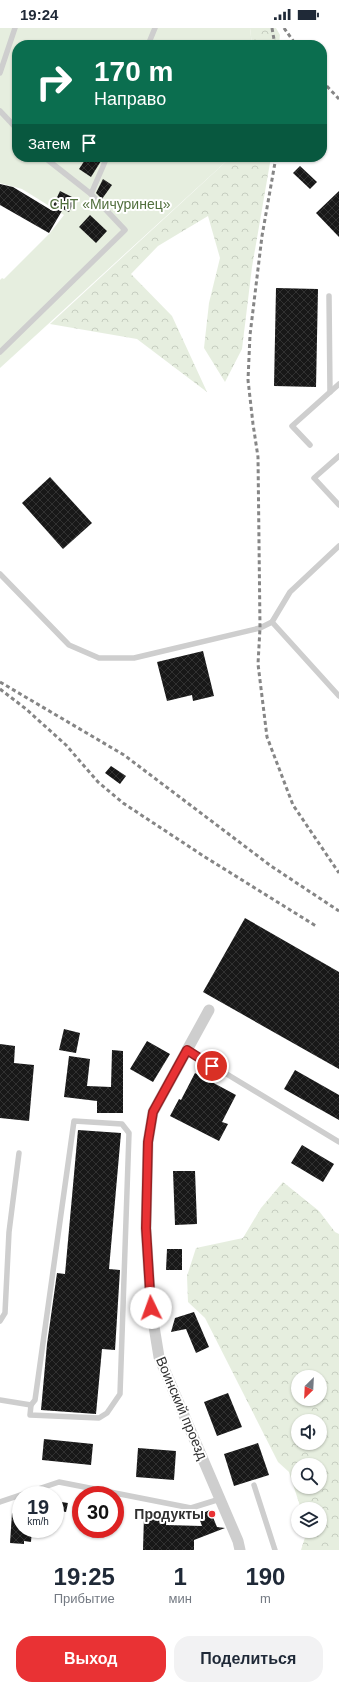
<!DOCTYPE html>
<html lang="ru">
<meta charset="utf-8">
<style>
body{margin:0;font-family:Helvetica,sans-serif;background:#f2f2f3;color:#1f2937;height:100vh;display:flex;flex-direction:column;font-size:15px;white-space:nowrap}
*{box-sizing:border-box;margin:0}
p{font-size:13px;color:#747a83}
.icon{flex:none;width:22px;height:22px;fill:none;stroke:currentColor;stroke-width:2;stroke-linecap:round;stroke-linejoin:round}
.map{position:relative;height:1522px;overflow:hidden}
.side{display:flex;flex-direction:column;background:#fff;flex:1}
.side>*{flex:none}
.top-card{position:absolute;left:12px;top:12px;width:315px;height:122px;border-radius:16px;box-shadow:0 1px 3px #0004;background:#0b6e4f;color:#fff;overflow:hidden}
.needle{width:26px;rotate:204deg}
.buttons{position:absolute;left:291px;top:1342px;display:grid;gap:8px}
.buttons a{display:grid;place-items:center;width:36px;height:36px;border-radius:50%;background:#fff;box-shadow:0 1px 3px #0004;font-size:20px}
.speed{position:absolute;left:12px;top:1458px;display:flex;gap:8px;font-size:20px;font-weight:700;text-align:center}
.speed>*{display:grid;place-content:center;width:52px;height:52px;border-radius:50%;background:#fff;box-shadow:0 1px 3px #0004;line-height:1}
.speed small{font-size:10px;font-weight:400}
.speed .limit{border:6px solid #d22;background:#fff;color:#111}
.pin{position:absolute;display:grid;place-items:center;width:34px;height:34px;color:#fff;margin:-17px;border:2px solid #fff;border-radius:50%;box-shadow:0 1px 4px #0007}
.me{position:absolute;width:44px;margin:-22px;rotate:357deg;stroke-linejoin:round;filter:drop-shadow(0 0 3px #0008)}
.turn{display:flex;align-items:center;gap:14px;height:84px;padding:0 16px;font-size:18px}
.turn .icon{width:52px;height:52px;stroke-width:2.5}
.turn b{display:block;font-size:28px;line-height:34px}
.then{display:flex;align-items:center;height:38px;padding:0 16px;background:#0003;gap:8px;font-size:15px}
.eta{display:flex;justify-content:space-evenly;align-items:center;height:68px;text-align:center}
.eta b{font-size:24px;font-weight:800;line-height:28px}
.action{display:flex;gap:8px;margin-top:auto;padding:8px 16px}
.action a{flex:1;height:46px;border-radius:16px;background:#e93234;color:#fff;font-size:16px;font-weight:800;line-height:46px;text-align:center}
.action a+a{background:#f2f2f3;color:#1f2937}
.status{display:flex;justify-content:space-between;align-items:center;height:28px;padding:0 20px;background:#fff;direction:ltr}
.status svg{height:11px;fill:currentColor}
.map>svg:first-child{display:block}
.forest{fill:url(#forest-crowns);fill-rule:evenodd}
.garden{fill:#e6eedf}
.building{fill:url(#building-cross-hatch)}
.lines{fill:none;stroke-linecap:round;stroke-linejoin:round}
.service{stroke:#cecece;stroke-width:5.5}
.minor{stroke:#cecece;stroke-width:11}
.rail{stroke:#868686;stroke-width:3;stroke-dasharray:4 3;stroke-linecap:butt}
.route-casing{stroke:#972022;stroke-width:10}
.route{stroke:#e93234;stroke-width:7}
.poi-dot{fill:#e93234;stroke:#fff;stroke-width:1.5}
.labels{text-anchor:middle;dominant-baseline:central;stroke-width:4;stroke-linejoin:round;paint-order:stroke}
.park-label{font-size:14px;fill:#516f3d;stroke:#fff}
.street-label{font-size:14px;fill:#313131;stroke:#fff}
.poi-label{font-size:14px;font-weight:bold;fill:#313131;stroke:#fff;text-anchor:end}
</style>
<div class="status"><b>19:24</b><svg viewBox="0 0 49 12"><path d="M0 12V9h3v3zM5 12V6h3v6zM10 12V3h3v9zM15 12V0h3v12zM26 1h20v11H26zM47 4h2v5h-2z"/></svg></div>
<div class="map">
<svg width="339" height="1522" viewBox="0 0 339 1522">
<defs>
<pattern id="forest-crowns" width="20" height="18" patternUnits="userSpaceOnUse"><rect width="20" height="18" fill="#e6eedf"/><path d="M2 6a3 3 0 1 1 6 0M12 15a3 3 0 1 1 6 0" fill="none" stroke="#c6cdc0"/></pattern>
<pattern id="building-cross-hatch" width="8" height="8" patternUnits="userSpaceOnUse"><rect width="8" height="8" fill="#181818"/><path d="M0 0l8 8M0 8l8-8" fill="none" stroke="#313131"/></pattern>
</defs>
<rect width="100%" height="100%" fill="#fff"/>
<g class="forest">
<path d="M250,0H276L280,7L279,17H252Z"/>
<path d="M231,129H271L252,239L242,321L225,354L204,320L209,275L220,230L208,188L158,218L131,246L172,288L207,364L137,311L50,296Z"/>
<path d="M283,1154L319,1183L335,1204L339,1206V1522H301L307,1503H320V1481H301L289,1444L278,1434L205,1290L188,1274L187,1248L196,1220L243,1210L261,1180ZM298,1349H320V1371H298ZM298,1393H320V1415H298ZM298,1437H320V1459H298Z"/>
</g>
<path class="garden" d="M0,0H250L252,17H17V129H231L0,340V252L2,250L4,251L50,205L64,187L22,161L0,155Z"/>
<g class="building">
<path d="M87,129H94L101,133L91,149L79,141Z"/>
<path d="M300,138L317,154L310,161L293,145Z"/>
<path d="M103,151L112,157L102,171L96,165Z"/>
<path d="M0,156L13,159L51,182L60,163L76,171L69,184L63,181L49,205L0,177Z"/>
<path d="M339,163V209L316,185Z"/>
<path d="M90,187L107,203L96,215L79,199Z"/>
<path d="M276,260L318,261L316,359L274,358Z"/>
<path d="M50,449L92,495L63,521L22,475Z"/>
<path d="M203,623L214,668L193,673L192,667L167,673L157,634Z"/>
<path d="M111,738L126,748L120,756L105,745Z"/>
<path d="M245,890L339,944V1041L203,964Z"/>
<path d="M64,1001L80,1005L76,1025L59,1022Z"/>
<path d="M147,1013L170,1026L153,1054L130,1041Z"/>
<path d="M0,1016L15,1018L14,1035L34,1037L29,1093L0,1090Z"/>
<path d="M112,1022L123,1023V1085H97V1073L64,1069L69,1028L90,1031L87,1058L111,1059Z"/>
<path d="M295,1042L339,1067V1092L284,1061Z"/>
<path d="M195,1045L236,1067L222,1094L228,1096L219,1113L170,1088L179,1071L181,1072Z"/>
<path d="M78,1102L121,1105L109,1241L120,1242L115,1322L102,1321L96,1386L41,1382L47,1316L57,1245L65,1246Z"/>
<path d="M302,1117L334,1136L323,1154L291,1135Z"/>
<path d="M173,1143H195L197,1196L175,1197Z"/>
<path d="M167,1221H182V1242H166Z"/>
<path d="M194,1284L209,1319L196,1325L186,1301L171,1304L175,1290Z"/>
<path d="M228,1365L242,1399L217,1408L204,1374Z"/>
<path d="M44,1411L93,1416L91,1437L42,1432Z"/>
<path d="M258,1415L269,1447L234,1458L224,1426Z"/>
<path d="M138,1420L176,1423L174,1452L136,1449Z"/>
<path d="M55,1473L68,1475L66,1484L55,1482Z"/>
<path d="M210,1482L217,1499L225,1500L194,1512V1522H143L144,1487L167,1488L166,1497L202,1498L198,1487Z"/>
<path d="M12,1485L21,1486V1501H32L31,1514L24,1513V1516L10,1515Z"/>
</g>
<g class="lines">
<g class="service">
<path d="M148,17L155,0"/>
<path d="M0,45L15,0"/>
<path d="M0,83L17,101"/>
<path d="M44,129L91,166"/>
<path d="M329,268L330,364"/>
<path d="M0,324L125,202L91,166L107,129"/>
<path d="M310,417L292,398L339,356"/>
<path d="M339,428L314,450L339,477"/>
<path d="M0,546L69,617L99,630H134L260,600L272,594L290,564L339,518"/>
<path d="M272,594L339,668"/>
<path d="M187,1022L339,1114"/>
<path d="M74,1093L122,1096L129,1105L120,1366L107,1385L99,1390L30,1387L31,1377L35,1372Z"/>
<path d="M0,1293L5,1285L9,1204L19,1125"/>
<path d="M0,1372L31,1377"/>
<path d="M254,1457L275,1522"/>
<path d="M0,1474L59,1454L191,1480L220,1471"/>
</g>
<path class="minor" d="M209,982L153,1084L148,1114L146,1201L151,1280L159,1329L238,1513L240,1522"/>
<g class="rail">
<path d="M272,0L275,17"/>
<path d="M284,0L296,17"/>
<path d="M322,53L339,71"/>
<path d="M276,129L262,208L250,307L248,352L253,396L258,429L260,600L258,636L267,709L293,777L339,845"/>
<path d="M0,654L124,727L271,838L339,883"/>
<path d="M0,661L26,681L66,717L98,754L123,775L205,829L316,898"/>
</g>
</g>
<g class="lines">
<g class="route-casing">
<path id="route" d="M151,1280L146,1200L148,1114L153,1084L187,1022L212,1038"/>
</g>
<use href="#route" class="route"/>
</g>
<circle class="poi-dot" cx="212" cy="1486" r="4"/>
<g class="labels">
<g class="park-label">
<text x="110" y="176">СНТ «Мичуринец»</text>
</g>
<g class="street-label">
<text transform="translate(182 1380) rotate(67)">Воинский проезд</text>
</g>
<g class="poi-label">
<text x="204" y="1486">Продукты</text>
</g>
</g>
</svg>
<div class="buttons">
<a><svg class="needle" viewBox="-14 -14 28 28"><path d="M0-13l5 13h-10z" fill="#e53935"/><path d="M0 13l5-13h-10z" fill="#747a83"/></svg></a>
<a><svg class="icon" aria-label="sound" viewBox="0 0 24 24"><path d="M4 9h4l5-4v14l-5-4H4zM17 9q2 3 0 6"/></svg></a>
<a><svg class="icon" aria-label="search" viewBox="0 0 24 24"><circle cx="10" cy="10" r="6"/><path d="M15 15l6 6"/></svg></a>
<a><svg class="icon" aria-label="layers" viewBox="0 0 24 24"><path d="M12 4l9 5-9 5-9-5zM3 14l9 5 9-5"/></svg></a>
</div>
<div class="speed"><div>19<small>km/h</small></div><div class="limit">30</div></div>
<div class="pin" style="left:212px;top:1038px;background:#d93025"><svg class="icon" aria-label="arrive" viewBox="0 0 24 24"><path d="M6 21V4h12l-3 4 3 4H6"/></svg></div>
<svg class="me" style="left:151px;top:1280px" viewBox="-20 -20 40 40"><circle r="19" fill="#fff"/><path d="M0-13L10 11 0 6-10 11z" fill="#e93234"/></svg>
<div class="top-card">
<div class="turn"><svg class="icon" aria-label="right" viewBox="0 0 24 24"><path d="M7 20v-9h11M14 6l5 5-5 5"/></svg><div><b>170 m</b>Направо</div></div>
<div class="then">Затем<svg class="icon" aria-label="arrive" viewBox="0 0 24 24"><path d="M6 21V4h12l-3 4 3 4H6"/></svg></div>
</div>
</div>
<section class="side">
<div class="eta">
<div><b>19:25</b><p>Прибытие</p></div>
<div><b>1</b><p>мин</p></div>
<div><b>190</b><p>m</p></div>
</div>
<div class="action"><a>Выход</a><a>Поделиться</a></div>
</section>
